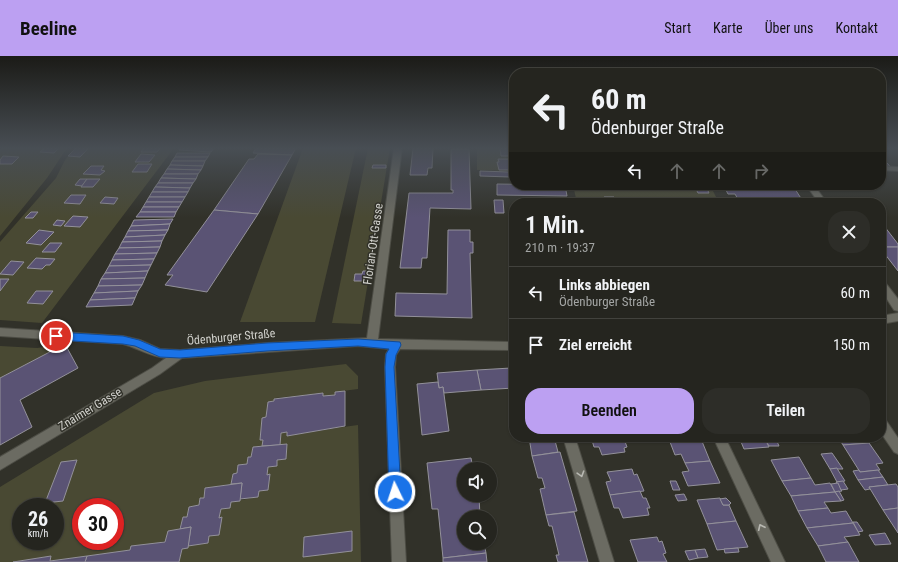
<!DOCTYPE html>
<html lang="de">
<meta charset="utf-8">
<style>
body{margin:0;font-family:"Roboto Condensed",sans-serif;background:#2d2d28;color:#f1f3f6;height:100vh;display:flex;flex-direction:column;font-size:15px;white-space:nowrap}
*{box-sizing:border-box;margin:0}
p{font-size:13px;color:#a3a5a4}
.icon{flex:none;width:22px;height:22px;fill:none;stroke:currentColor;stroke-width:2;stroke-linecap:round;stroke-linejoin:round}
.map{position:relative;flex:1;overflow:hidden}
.details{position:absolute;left:509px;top:142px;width:377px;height:244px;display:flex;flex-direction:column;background:#25251f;border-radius:16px;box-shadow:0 1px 3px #0004,0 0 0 1px #42423d}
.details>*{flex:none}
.banner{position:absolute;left:509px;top:12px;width:377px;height:122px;border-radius:16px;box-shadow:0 1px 3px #0004,0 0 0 1px #42423d;background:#25251f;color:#f1f3f6;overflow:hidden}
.fabs{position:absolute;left:457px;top:406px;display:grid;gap:8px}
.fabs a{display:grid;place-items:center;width:40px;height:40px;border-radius:50%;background:#25251f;box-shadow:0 1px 3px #0004,0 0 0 1px #42423d;font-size:20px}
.speed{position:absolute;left:12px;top:442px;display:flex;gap:8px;font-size:20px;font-weight:700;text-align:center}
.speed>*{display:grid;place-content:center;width:52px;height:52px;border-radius:50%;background:#25251f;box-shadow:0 1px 3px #0004,0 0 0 1px #42423d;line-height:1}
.speed small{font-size:10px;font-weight:400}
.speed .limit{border:6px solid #d22;background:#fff;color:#111}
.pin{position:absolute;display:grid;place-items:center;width:34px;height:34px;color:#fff;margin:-17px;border:2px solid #fff;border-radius:50%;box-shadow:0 1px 4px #0007}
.me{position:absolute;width:44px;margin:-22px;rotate:356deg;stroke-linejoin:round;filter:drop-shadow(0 0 3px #0008)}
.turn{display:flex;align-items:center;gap:14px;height:84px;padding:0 16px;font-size:18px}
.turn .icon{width:52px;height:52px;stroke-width:2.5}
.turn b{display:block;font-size:28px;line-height:34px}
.lanes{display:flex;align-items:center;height:38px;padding:0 16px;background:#0003;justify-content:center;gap:20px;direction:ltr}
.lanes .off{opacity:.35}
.round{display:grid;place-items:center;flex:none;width:42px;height:42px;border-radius:16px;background:#2d2d28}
.head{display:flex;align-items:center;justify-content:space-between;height:68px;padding:0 16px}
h1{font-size:24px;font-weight:600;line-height:30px}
.cta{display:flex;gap:8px;margin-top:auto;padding:8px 16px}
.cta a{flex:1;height:46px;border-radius:16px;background:#bca0f2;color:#111;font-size:16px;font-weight:600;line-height:46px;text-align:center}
.cta a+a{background:#2d2d28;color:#f1f3f6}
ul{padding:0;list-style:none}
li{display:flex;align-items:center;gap:12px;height:52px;padding:0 16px;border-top:1px solid #42423d}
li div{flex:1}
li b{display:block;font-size:15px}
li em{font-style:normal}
header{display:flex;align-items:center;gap:24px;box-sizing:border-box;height:56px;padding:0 20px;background:#bca0f2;color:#111}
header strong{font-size:19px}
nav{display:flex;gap:22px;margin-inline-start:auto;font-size:14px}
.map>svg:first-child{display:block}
.green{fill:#494933;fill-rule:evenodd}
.building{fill:#5a5374;stroke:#93919a}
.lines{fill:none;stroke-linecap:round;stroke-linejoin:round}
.minor-casing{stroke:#4d4d45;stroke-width:2}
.minor{fill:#6b6b62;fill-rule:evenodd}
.oneway{stroke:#b8b8b2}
.route{fill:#1a73e8;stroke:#114b97}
.labels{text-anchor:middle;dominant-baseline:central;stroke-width:3;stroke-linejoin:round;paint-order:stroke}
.street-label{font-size:12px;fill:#d1d1cc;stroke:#313129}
</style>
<header>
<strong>Beeline</strong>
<nav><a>Start</a><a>Karte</a><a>Über uns</a><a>Kontakt</a></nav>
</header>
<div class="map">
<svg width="898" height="506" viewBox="0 0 898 506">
<rect width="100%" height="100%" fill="#313129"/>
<g class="green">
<path d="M3,92H67L47,122L0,180V94Z"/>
<path d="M75,92H174L42,267L0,264V186L56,122L65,104Z"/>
<path d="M303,92H356L315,266H240Z"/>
<path d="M368,92H390L361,268L332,267Z"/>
<path d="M477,92H514V115L477,114Z"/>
<path d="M573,129H710L719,147H577Z"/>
<path d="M65,288L0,322V290L37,292Z"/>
<path d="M346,308L358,320V333L335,336V339L323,340V337L275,342L274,345L268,346L266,361L262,362L260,384H263L262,390L253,391L251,401H248L247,408L238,409L237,417L233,418L231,428L205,432L204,442H200L199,449L189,451L187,461H183C177,490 155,487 131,490L130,494L50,505L51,500L13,506H0V431L154,337L205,325ZM21,451H55V485H21ZM81,451H115V485H81Z"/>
<path d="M358,369L361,506H179L182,493L188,492V490L208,487L209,480L221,461L219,462L221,453L230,452L231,446L258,441L259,435L268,433L270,419H267L268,411L277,410V404L286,403L287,388L280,389L281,377L287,376V380C313,376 333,372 358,369Z"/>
</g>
<g class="building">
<path d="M45,92H59L54,97L40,96Z"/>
<path d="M76,92L88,93L80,101L68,100Z"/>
<path d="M144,92H161L157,96H141Z"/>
<path d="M181,92H214L211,96L179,94Z"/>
<path d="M256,92H296L292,99L253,97Z"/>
<path d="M413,92H433L432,112H428L427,119H410Z"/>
<path d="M500,92H513L514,100H501Z"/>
<path d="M451,93H469L471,153L430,152L427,202H422L421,212H400L409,137H453V134H451Z"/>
<path d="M177,97H210L208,101H175Z"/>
<path d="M141,98L155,99L149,106H135Z"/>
<path d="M258,98L292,99L258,158L214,154L249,103H254Z"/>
<path d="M3,100L19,101L12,108H0V104Z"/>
<path d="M175,101H208L205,105H172Z"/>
<path d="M881,101L890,110H881Z"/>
<path d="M498,103H513L514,114H499L497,106H499Z"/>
<path d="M172,105H205L203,110L170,109Z"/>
<path d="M138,108H152L147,116H132Z"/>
<path d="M170,109L203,110L201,114L167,113Z"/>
<path d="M373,109H386V112H372Z"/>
<path d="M91,110H104L101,114L105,115L100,119L83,118Z"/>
<path d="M167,113L201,114L198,118H164Z"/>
<path d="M480,115L509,116L510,121L480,120Z"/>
<path d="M164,118H198L196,123L161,122Z"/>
<path d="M161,122L196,123L193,127H158Z"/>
<path d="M80,123H87L82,130L75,129Z"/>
<path d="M87,123H100L93,131H81Z"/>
<path d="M158,127H193L190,132L155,131Z"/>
<path d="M497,128L565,129L567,140L497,139Z"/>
<path d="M694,129H705L709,137H698Z"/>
<path d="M761,129H784L795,133L804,147L739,145L735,138H728L726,134H733L732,132L764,134Z"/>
<path d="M155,131L190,132L188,136H152Z"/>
<path d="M152,136H188L185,141H149Z"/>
<path d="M71,139H86L80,148L64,147Z"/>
<path d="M105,141L118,142L114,148L100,147Z"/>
<path d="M149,141H185L182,146H146Z"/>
<path d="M604,141H614L616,147H606Z"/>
<path d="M660,142L671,143L672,147H662Z"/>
<path d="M494,144H503L504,157H495Z"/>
<path d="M146,146H182L179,151H143Z"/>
<path d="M143,151H179L176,156H140Z"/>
<path d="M214,154L258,158L207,236L165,229L173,219H167Z"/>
<path d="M31,156H38L33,162H25Z"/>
<path d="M140,156H176L174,161H136Z"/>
<path d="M73,160L88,161L80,171L64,170Z"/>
<path d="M173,163L170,168L131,170L134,164Z"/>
<path d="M57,164L65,165L61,170L53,169Z"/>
<path d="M881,166L898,188V191H881Z"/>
<path d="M170,168L168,174L128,175L131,170Z"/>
<path d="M39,174L54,176L41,189L26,187Z"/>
<path d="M168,174L165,179L125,181L128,175Z"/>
<path d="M448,174H470V186H473V197H470L472,262L395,260L396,237L447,238Z"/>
<path d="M165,179L162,185L122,186L125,181Z"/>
<path d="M162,185L160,191L119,192L122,186Z"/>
<path d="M50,187H62L55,196H42Z"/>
<path d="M160,191L157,197L115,198L119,192Z"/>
<path d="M881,191H898V215L881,193Z"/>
<path d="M157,197L154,203L112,204L115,198Z"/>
<path d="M36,202L55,203L50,209H46L42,213L27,212Z"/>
<path d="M154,203L151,209L109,210L112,204Z"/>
<path d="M11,205L24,206L13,219L0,218Z"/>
<path d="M151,209L148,215L105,217L109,210Z"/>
<path d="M148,215L145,222L101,223L105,217Z"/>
<path d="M363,215H370L368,225H354L355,218H362Z"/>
<path d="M145,222L142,229L98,230L101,223Z"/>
<path d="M0,223H9L0,235Z"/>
<path d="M142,229L138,235L94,237L98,230Z"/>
<path d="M36,235H53L43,248L27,247Z"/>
<path d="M138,235L135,242L90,244L94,237Z"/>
<path d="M135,242L132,249L86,251L90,244Z"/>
<path d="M65,288L78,312L20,344L32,371L0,389V322Z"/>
<path d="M511,312L514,332L481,334L477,314Z"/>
<path d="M477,314L481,334L444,337L443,331L439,332L437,317Z"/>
<path d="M438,326L439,332L443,331L449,375L422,379L417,328Z"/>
<path d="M345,335V370L287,380V376L281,377L280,389L262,390L263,384H260L262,362L266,361L268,346L274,345V343L323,337V340L335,339V336Z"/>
<path d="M529,381H554L558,396L532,400Z"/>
<path d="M591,381H620L621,383H624L627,391L624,392L625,396L602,399L599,391H594Z"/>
<path d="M739,381H764L769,391L744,393Z"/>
<path d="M764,381H775L779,390H769Z"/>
<path d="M838,381H864L868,387L843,389Z"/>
<path d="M701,383L710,405L685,407L681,398L675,399L670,386Z"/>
<path d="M869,387L883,407L876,408L880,414L860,416L843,389Z"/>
<path d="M287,388L286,403L277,404V410L268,411L267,419L270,418L268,434L259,435L258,441L240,443L242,427L231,428L233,418L237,417L238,409L247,408L248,401H251L253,391Z"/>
<path d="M560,396L577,455L546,459L540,433L545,432L542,422H538L532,400Z"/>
<path d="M832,397L843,413H830L821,398Z"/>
<path d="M799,401L811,422L782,425L771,404Z"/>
<path d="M471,402L473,413H464V439H479L480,461H464V487H484L486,497L443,502L438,453H432L427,407Z"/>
<path d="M77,404L63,445L45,447L61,406Z"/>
<path d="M710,405L720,427L688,430L682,416L689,415L685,407Z"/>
<path d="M837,412L838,414L845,425L837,426L830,413Z"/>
<path d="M632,413L634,419L637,418L644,435L610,439L606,426L611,425L607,416Z"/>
<path d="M859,414L860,416L878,414L883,421L858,424L853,415Z"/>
<path d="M883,421L888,429L869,431L870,433L865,434L858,424Z"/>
<path d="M811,422L815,429L830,427L835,436L791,440L782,425Z"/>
<path d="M670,425H676L680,434H673Z"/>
<path d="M843,425L848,433L841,434L836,426Z"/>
<path d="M242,427L240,445L231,446L230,452L221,453L219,462L222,461L219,479L209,480L208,487L188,490L191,471L180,473L183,461H187L189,451L199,449L200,442H204L205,432Z"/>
<path d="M838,427L841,434L842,435L835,436L831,428Z"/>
<path d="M896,428L898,431V452L883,454L869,431Z"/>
<path d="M640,435L643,442H646L650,452H647L649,459L623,462L619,452H614L610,439Z"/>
<path d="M839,435L844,444L841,445L835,436Z"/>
<path d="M835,436L841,445L824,446L828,452L798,455L791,440Z"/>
<path d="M684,438L687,444L678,445L675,439Z"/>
<path d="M720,442L723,449H729L736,465L707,468L697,444Z"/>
<path d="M726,442L731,447L729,449H723L720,443Z"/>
<path d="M828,452L831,457L846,455L853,467L807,472L798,455Z"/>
<path d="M898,452V477L883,454Z"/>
<path d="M574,456L588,506H558L556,499H559L552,470H549L546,459Z"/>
<path d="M736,465L748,491L717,494L707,468Z"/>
<path d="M857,466L863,475L858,476L853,466Z"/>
<path d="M853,467L860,479L844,481L848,486L818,490L807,472Z"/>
<path d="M191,471L188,492L182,493L179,506H85L87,500L130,494L131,490L165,486L168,475Z"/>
<path d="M352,475V495L303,501L304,481Z"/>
<path d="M885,477L891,488L875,489L869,479Z"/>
<path d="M657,481L659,486L662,485L666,497L663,498L667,506H638L630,484Z"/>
<path d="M848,486L859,506H826L818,490Z"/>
<path d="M738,492L739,496L725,497L724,493Z"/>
<path d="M705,493L708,501L698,502L695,494Z"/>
<path d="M695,494L698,502L689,504L685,495Z"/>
<path d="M486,497L487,506H443V502Z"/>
<path d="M51,500L50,505L87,500L85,506H13Z"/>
</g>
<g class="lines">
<g class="minor-casing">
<g id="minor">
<path d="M394,92H402L378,283L514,286V294L400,293L396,299L395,311L406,506H392L385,311L386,298L389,293L358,290L182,302L160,318L0,414V401L152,312L166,302C151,301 138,292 123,288L0,280V272L123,280L140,284L160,293L180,294L267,287L367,282Z"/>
<path d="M881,110L898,111V115L881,114Z"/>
<path d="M806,129H814L827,147H819Z"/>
<path d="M881,223L884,225L898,243V255L894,254L881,234Z"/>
<path d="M898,257V265L881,268V260Z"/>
<path d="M881,362L885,363L898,382V398L894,396L881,377Z"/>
<path d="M563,381H575L614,506H600Z"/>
<path d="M713,381H725L785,506H771Z"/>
</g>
</g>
<use href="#minor" class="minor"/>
</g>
<defs><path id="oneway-chevron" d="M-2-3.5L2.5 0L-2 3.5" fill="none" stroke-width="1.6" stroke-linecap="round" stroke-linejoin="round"/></defs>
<g class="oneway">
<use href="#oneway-chevron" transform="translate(581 418) rotate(73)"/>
<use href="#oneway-chevron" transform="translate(761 471) rotate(-115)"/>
</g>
<linearGradient id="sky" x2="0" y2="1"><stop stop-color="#1b1b17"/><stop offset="0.57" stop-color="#484e54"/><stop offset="1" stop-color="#484e54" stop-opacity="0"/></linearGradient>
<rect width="898" height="162" fill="url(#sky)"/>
<path class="route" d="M56,276L123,280L139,284L160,293L180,294L267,287L358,283L400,286L401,289L396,299L394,311L401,436L399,440L395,441L391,440L389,436L385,311L386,298L389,293L358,290L267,295L180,302L160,301L135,290L123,288L56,284L53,282L52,280L53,277Z"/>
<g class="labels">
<g class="street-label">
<text transform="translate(373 188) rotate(-82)">Florian-Ott-Gasse</text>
<text transform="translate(231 281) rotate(-5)">Ödenburger Straße</text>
<text transform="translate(90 353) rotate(-31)">Znaimer Gasse</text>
</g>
</g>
</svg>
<div class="fabs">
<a><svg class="icon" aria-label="sound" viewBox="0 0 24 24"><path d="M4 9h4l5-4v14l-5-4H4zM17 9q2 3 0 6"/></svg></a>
<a><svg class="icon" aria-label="search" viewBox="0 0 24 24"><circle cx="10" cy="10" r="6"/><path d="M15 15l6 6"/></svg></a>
</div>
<div class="speed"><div>26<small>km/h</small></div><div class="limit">30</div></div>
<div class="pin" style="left:56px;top:280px;background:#d93025"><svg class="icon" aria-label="arrive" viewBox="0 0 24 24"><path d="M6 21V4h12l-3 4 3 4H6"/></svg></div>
<svg class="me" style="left:395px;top:436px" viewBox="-20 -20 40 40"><circle r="17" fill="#1a73e8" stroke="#fff" stroke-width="3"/><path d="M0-11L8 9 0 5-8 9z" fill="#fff"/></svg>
<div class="banner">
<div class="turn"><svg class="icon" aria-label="left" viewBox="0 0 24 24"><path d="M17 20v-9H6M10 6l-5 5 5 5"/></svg><div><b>60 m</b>Ödenburger Straße</div></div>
<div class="lanes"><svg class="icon" aria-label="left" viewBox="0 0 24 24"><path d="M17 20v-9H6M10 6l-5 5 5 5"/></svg><svg class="icon off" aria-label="ahead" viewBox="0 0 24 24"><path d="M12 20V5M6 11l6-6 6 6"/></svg><svg class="icon off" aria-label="ahead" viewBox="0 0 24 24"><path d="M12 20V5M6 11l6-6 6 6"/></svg><svg class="icon off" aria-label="right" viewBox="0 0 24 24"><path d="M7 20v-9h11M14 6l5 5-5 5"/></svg></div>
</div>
<section class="details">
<div class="head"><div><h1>1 Min.</h1><p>210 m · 19:37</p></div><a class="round"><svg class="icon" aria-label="close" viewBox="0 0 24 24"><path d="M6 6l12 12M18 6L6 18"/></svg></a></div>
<ul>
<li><svg class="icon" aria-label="left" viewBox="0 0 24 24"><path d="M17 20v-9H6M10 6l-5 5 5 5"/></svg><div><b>Links abbiegen</b><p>Ödenburger Straße</p></div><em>60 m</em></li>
<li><svg class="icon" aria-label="arrive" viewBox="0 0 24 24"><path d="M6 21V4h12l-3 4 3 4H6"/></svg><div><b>Ziel erreicht</b></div><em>150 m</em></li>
</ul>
<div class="cta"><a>Beenden</a><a>Teilen</a></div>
</section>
</div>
